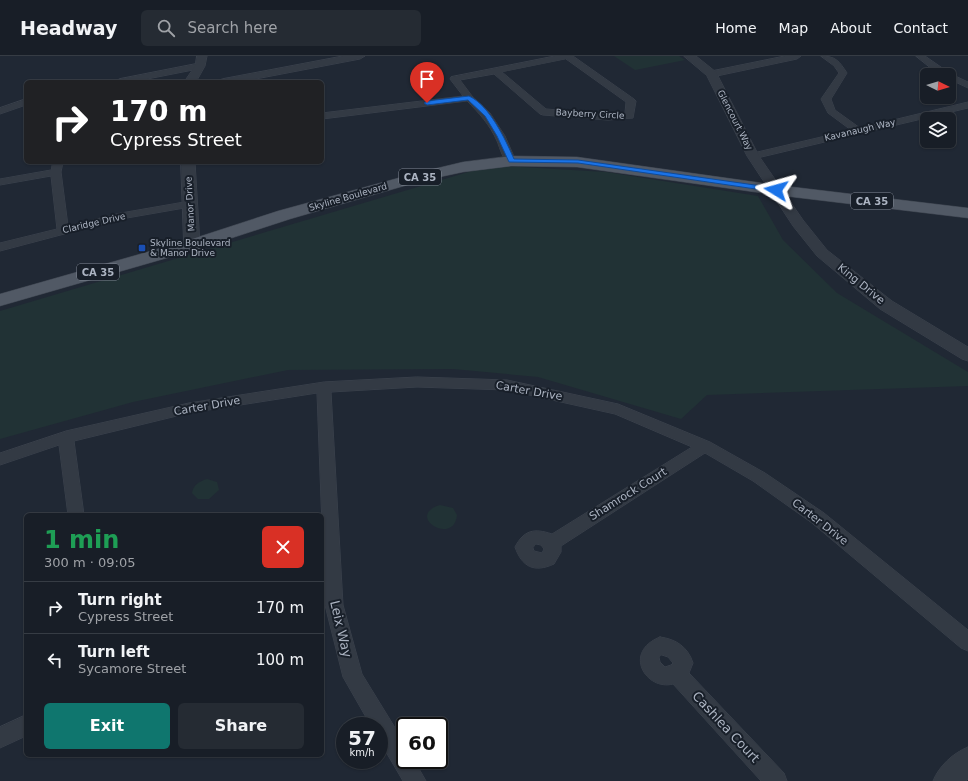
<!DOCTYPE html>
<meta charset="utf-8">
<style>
body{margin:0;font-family:"DejaVu Sans",sans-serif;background:#252b33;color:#f1f3f6;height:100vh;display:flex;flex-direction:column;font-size:15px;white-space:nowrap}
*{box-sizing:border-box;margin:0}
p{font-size:13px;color:#9fa2a7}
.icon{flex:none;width:22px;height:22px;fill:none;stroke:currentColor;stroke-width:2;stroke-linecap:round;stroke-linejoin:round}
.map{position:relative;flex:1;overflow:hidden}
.sheet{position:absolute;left:24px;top:457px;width:300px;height:244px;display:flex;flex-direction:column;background:#181e27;border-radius:6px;box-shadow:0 1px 3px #0004,0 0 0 1px #363c44}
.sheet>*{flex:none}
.banner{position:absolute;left:24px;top:24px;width:300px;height:84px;border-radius:6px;box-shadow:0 1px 3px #0004,0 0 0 1px #363c44;background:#202124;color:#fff;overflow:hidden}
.needle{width:26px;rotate:95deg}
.buttons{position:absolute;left:920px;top:12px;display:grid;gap:8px}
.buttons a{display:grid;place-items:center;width:36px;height:36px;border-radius:6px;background:#181e27;box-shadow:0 1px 3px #0004,0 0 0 1px #363c44;font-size:20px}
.speed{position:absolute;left:336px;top:661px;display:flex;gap:8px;font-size:20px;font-weight:700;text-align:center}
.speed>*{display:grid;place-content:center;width:52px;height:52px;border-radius:50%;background:#181e27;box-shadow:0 1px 3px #0004,0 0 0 1px #363c44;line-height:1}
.speed small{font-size:10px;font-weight:400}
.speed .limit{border:2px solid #111;border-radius:6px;background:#fff;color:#111}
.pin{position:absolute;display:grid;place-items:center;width:34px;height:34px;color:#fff;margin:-41px -17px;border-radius:50% 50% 50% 0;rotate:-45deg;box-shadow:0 0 4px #0007}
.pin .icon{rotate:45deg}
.me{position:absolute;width:44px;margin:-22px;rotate:278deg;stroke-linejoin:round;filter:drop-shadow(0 0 3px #0008)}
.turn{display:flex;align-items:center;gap:14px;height:84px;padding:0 20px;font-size:18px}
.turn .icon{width:52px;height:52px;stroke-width:2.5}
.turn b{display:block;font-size:28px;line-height:34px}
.round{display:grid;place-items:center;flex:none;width:42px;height:42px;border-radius:6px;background:#252b33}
.summary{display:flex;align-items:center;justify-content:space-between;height:68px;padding:0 20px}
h1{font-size:24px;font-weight:700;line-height:30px;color:#1e9e55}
.action{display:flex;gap:8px;margin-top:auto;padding:8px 20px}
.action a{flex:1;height:46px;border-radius:6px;background:#0f766e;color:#fff;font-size:16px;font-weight:700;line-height:46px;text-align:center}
.action a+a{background:#252b33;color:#f1f3f6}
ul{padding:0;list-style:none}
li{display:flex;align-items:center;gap:12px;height:52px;padding:0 20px;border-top:1px solid #363c44}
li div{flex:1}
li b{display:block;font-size:15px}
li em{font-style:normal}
header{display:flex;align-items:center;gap:24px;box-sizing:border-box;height:56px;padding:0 20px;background:#181e27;border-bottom:1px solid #363c44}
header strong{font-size:19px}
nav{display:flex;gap:22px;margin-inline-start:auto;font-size:14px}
.search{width:280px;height:36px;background:#252b33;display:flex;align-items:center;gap:10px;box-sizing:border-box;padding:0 14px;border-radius:6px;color:#9fa2a7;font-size:15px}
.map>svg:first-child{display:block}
.green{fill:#213235}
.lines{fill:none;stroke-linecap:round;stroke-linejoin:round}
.minor-casing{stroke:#3c434e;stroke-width:1}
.tertiary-casing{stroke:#3c434e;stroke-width:1}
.primary-casing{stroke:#3c434e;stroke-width:1}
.minor{fill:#333a44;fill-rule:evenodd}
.tertiary{fill:#333a44;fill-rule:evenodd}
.primary{fill:#515965;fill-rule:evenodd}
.route{fill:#1a73e8;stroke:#114b97}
.transit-dot{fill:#1a4fb4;stroke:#181f29;stroke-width:1.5}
.labels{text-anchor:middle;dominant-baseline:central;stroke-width:4;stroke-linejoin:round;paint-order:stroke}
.far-street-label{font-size:9px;fill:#acb4c2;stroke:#181f29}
.far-poi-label{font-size:9px;fill:#acb4c2;stroke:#181f29;text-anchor:start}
.shield{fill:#181f29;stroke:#808794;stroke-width:1}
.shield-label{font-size:10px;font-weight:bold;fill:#acb4c2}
.street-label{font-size:11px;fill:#acb4c2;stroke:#181f29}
.near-street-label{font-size:13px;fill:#acb4c2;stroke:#181f29}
</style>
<header>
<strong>Headway</strong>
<div class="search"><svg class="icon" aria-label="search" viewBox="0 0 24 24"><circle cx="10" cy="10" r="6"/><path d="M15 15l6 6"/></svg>Search here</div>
<nav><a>Home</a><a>Map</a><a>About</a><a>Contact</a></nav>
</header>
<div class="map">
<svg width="968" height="725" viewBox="0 0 968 725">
<rect width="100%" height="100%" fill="#202834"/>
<g class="green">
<path d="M614,0H679L685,4L635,14Z"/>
<path d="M505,110L606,116L758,140L783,184L837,237L968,316V330L707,339L681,363L538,321L453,313L288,314L133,346L0,383V255L475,114Z"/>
<path d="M207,423L217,426L219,434L209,443H198L192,437C193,429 200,425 207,423Z"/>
<path d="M440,449L453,452L457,459C454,491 404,460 440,449Z"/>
</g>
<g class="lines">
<g class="minor-casing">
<g id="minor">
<path d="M555,0H573L634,43L636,45L633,62L608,64L543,59L540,58L494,18L460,24L472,40L490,57L505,80L516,105L511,108C503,106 500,92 497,85C490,69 479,57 467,45L322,63V57L463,40L450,23L451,21ZM566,3L626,46L625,57L608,58L546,53L502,16Z"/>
<path d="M785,0H801L797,3L712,21L708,18L712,15Z"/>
<path d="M821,0C836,0 839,5 847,17L831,43L835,54L860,72L968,46V52L753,103L749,102L748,100L749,98L851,74L828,57L821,43L839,17L834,10Z"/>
<path d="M916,0H925L951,18L968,26V32L949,23V19H941L937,17Z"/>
<path d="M200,7L203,8L204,10L203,12L132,26H115L119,23Z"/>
<path d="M26,43V49L0,58V52Z"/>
<path d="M53,106H63L61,116L68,170L121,157L190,145L196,148L190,151L121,163L0,195V187L57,173L51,120L0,129V123L51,114Z"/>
<path d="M417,321L507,324L618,348L710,386L765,417L824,457L968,574V595L961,592L812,467L753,425L705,397L561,490V496L554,508C534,517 522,511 515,491C524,474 534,472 552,478L692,391L615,358L507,334L417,331L331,336L343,549L362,618L405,688V704H414L426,725H403L379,684V670H371L343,621L325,549L317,337L189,357L74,385L84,459H68L59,389L0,409V397L66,375L189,347L324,326ZM536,488L541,489L544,493L542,497L534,495L533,492Z"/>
<path d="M660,581C676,583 688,591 693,607L689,617L784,717L787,725H761L673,628C646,635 622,596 660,581ZM662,599L668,601L673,607L671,609L665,611L660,606L659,601Z"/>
<path d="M26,659V680L0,692V671Z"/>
</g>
</g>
<g class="tertiary-casing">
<g id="tertiary">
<path d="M197,0H207L205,10L196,26H184L195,10Z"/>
<path d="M343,0H365L360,3L240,26H216L222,23Z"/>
<path d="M684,0H696L716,16L759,100L803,164L827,194L892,245L968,291V305L962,303L880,253L817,200L793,170L747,100L707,20Z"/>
<path d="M181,106H195L200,189L197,192L192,194L187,192L184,189Z"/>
<path d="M968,691V723L966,725H933C939,710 953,697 968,691Z"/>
</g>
</g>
<g class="primary-casing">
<path id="primary" d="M511,100L577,101L776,129L968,152V162L776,139L577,111L511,110L463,116L421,125L290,163L198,193L0,250V238L186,185L278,155L413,118L463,106Z"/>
</g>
<use href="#minor" class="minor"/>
<use href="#tertiary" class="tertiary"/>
<use href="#primary" class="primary"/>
</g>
<path class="route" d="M469,40C490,50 505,83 514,103L578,104L776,132L780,134L776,136L578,107L509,106L497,80L485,60L468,44L427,49L424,47L427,45Z"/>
<rect class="transit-dot" x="138" y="188" width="8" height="8" rx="2"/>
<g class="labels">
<g class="far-street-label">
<text transform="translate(590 58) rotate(3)">Bayberry Circle</text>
<text transform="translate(735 64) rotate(63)">Glencourt Way</text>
<text transform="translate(860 74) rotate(-13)">Kavanaugh Way</text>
<text transform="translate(348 141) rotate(-16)">Skyline Boulevard</text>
<text transform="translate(190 148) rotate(-93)">Manor Drive</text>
<text transform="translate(94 167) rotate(-13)">Claridge Drive</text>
</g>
<g class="far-poi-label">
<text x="150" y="187">Skyline Boulevard<tspan x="150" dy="10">&amp; Manor Drive</tspan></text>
</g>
<g class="shield">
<rect x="399" y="113" width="42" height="16" rx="3"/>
<rect x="851" y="137" width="42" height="16" rx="3"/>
<rect x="77" y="208" width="42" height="16" rx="3"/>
</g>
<g class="shield-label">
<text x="420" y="121">CA 35</text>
<text x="872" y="145">CA 35</text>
<text x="98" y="216">CA 35</text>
</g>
<g class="street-label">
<text transform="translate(861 228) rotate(39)">King Drive</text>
<text transform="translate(529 335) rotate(10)">Carter Drive</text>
<text transform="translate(207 350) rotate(-10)">Carter Drive</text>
<text transform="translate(628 438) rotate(-32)">Shamrock Court</text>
<text transform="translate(820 466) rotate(38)">Carter Drive</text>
</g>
<g class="near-street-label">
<text transform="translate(341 573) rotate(77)">Leix Way</text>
<text transform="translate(726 671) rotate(47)">Cashlea Court</text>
</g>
</g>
</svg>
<div class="buttons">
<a><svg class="needle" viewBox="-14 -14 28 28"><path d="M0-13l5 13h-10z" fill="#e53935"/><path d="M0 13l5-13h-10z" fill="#9fa2a7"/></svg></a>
<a><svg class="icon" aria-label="layers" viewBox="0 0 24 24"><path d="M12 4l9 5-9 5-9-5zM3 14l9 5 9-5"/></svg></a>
</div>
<div class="speed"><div>57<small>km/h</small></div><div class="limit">60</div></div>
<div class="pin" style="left:427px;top:47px;background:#d93025"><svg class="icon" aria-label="arrive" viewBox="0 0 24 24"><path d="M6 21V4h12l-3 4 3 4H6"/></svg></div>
<svg class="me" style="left:776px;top:134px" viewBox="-20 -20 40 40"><path d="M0-17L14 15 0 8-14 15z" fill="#1a73e8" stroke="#fff" stroke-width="4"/></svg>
<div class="banner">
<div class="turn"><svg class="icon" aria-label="right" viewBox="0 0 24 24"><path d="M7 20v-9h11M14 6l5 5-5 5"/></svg><div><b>170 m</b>Cypress Street</div></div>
</div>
<section class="sheet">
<div class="summary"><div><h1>1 min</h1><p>300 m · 09:05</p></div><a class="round" style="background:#d93025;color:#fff"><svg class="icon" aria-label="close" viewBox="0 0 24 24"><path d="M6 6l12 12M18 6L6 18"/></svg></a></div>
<ul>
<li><svg class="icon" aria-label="right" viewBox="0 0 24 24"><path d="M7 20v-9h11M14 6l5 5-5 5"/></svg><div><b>Turn right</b><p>Cypress Street</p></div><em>170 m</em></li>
<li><svg class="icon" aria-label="left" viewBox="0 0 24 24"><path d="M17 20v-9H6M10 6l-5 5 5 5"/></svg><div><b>Turn left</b><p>Sycamore Street</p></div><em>100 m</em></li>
</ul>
<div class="action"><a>Exit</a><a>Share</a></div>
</section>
</div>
